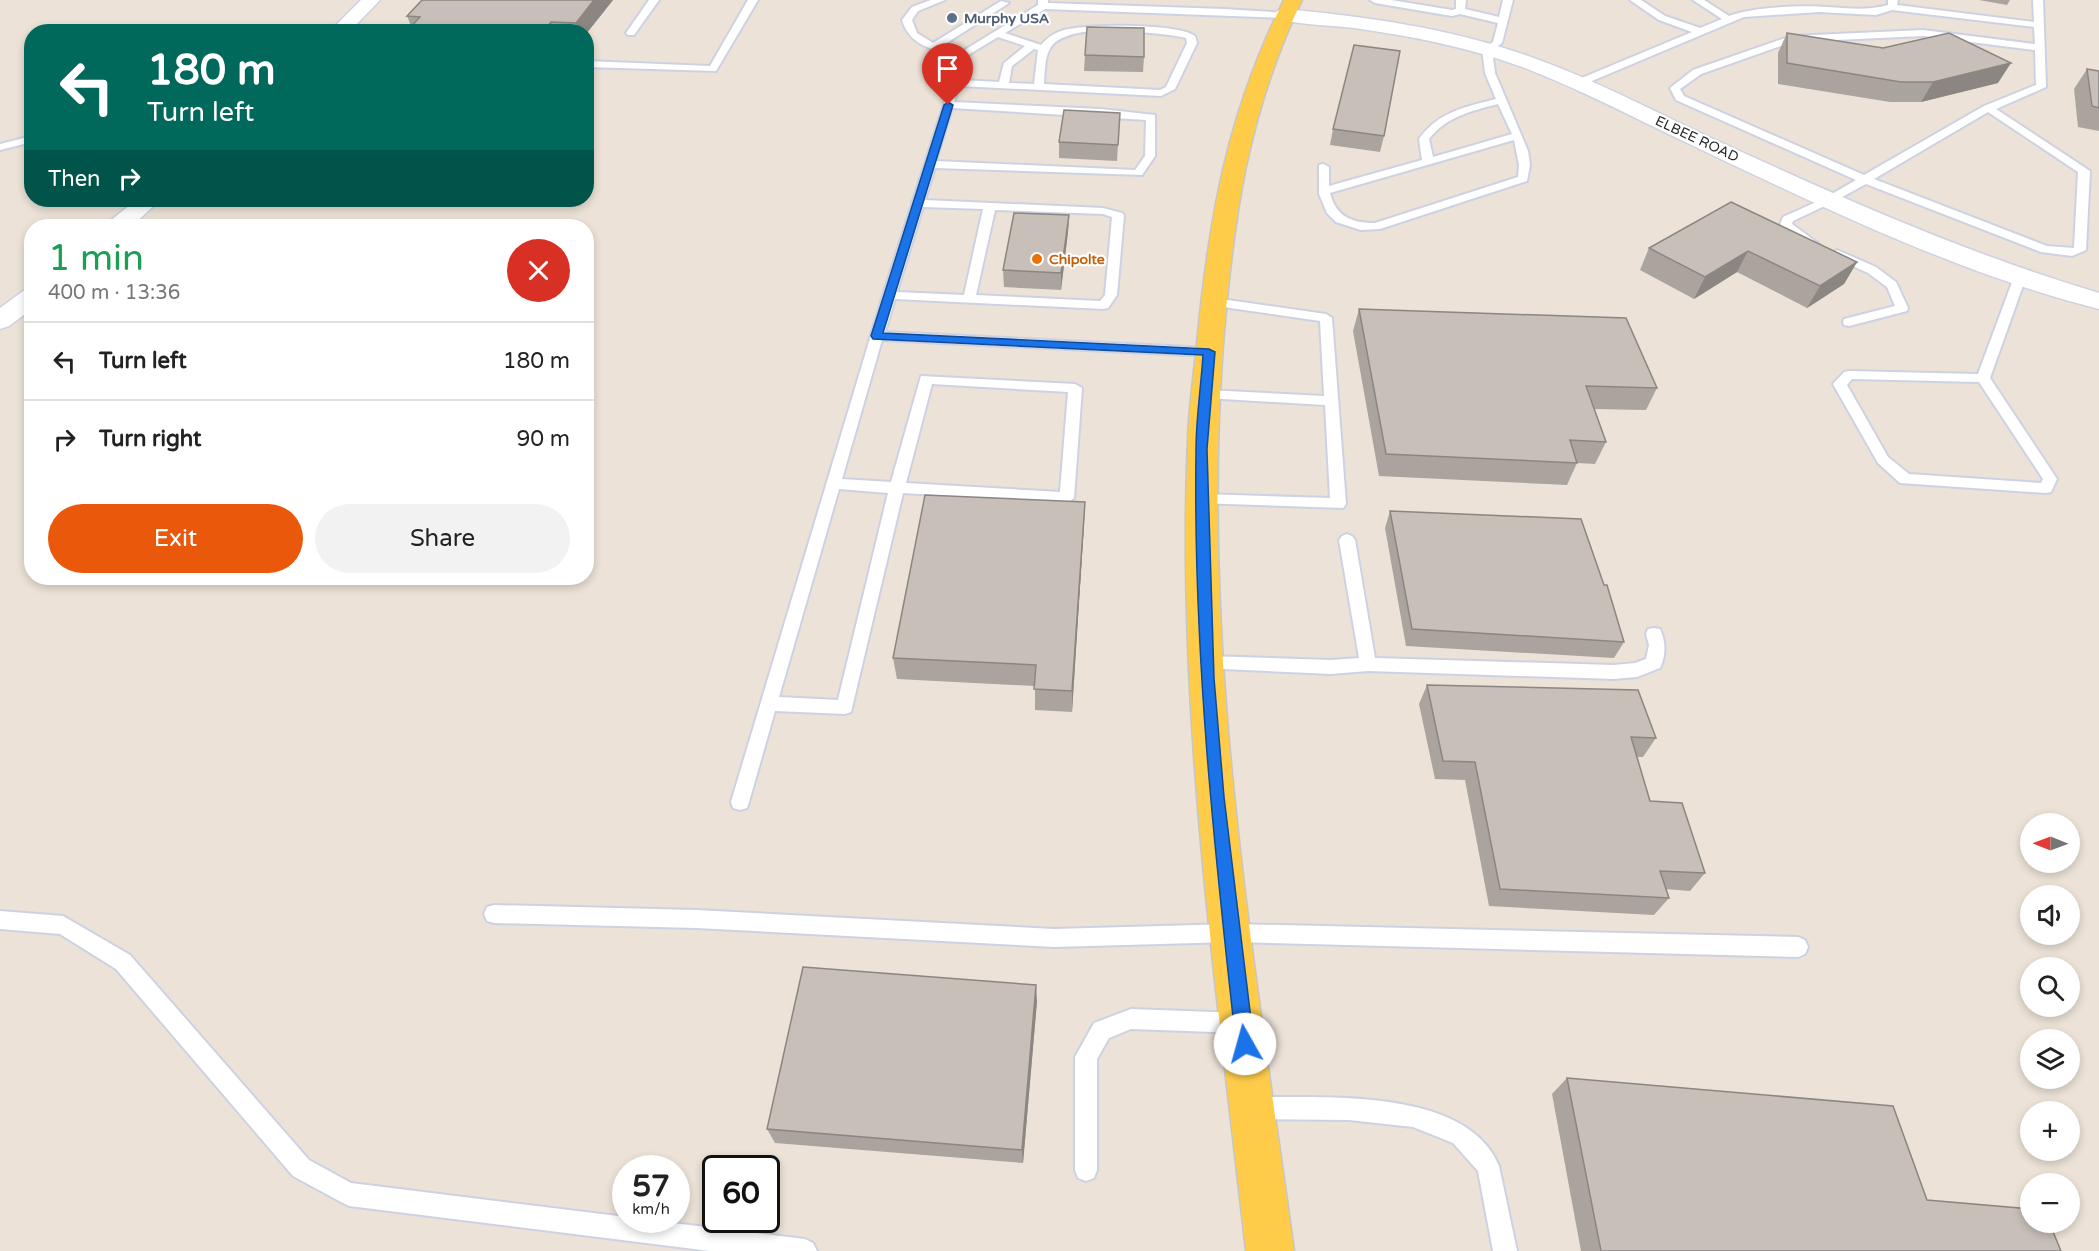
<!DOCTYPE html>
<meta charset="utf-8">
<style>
body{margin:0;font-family:"Varela Round",sans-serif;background:#f2f2f2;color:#222;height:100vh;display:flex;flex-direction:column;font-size:22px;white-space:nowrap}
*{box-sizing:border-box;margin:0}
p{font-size:20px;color:#767676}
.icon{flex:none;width:33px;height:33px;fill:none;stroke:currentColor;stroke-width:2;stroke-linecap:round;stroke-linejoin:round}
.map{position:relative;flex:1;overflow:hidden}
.panel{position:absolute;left:24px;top:219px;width:570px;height:366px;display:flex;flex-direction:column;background:#fff;border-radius:24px;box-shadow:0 3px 9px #0003}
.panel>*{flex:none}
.guide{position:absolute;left:24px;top:24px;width:570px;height:183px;border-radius:24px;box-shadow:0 3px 9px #0003;background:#00695c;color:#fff;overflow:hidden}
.needle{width:39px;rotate:271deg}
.buttons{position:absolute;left:2020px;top:813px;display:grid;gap:12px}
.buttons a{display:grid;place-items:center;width:60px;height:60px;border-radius:50%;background:#fff;box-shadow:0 3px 9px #0003;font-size:30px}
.speed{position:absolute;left:612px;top:1155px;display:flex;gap:12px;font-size:30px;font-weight:700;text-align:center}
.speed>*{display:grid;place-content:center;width:78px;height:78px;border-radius:50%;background:#fff;box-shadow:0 3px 9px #0003;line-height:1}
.speed small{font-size:15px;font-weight:400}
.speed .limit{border:3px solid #111;border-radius:9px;background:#fff;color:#111}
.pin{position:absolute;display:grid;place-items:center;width:51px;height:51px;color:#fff;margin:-62px -26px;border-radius:50% 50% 50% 0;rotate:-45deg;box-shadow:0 0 6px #0007}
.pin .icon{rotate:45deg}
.me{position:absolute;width:66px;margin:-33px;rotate:353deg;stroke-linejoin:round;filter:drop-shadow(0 0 4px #0008)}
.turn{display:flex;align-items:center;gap:21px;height:126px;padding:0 24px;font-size:27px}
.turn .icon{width:78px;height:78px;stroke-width:2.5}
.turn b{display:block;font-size:42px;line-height:51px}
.then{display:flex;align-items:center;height:57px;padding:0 24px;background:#0003;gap:12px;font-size:22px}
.round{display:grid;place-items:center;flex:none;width:63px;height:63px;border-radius:32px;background:#f2f2f2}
.headline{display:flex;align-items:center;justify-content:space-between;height:102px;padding:0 24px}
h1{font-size:36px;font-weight:600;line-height:45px;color:#1e9e55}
.primary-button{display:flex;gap:12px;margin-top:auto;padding:12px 24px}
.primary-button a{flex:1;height:69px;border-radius:36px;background:#ea580c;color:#fff;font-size:24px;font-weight:600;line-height:69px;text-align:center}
.primary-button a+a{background:#f2f2f2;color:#222}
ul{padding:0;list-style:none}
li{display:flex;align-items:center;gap:18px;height:78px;padding:0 24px;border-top:2px solid #e0e0e0}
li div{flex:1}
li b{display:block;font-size:22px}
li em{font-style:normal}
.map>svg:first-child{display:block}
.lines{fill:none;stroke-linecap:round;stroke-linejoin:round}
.service-casing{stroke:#cdd2e3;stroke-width:4}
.minor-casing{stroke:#cdd2e3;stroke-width:3}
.tertiary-casing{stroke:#cdd2e3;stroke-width:3}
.primary-casing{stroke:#c7c7c7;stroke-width:3}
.service{fill:#fff;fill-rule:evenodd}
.minor{fill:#fff;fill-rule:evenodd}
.tertiary{fill:#fff;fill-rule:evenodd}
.primary{fill:#ffcc4a;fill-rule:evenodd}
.wall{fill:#aba49e}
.shaded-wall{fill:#8b8681}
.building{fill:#c7bfb8;stroke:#8b8681;stroke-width:1.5}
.route{fill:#1a73e8;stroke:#114b97;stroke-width:1.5}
.service-dot{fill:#5c6f8a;stroke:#fff;stroke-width:2}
.food-dot{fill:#e8710a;stroke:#fff;stroke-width:2}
.labels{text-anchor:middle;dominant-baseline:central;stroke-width:4.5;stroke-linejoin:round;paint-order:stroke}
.far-service-label{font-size:14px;font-weight:bold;fill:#4e5e75;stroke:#fff;text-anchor:start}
.far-street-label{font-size:14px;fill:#282828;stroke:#fff}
.far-food-label{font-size:14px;font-weight:bold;fill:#c56008;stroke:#fff;text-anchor:start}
</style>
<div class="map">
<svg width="2099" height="1251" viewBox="0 0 2099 1251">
<rect width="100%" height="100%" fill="#ece2d7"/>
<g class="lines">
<g class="service-casing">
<g id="service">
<path d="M649,0H659L634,35H628L626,33Z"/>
<path d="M748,0H758L716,71L586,67V61L710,66Z"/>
<path d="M931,0H945L918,11L912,20L917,33L933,43L1001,1L1009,3L942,46L963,51L1038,5V0H1048V3L1224,9L1287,13V17L1284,18L1045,9L1005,33L1041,45C1048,37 1054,33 1064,30C1087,24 1177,23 1195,36L1197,43L1175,89L1161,96L959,86L954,102L1101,109L1155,115V156L1142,175L935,168L925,200L1103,208L1122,213L1124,215L1117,295L1108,308L1104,309L895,299L885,332L1209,348L1216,352L1209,356L882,340L842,479L891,482L921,376L1075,384L1082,388L1074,498L1067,503L903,493L851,712L845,714L775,711L749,802L747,808L740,810L733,808L731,802L883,295L959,56C935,50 910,47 902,20L912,7ZM1083,32C1116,31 1153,31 1186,38L1187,43L1166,87L1160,90L1044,84C1046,50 1046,39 1083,32ZM998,37L1025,46L1004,63L999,82L961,80L968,55ZM1034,49L1038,50L1034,84L1009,83L1012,66ZM952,108L1146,120L1145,156L1135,170L936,161ZM923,207L983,209L964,295L897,292ZM995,210L1103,214L1112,217L1105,295L1100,301L976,295ZM932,384L1068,392L1060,492L906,483ZM839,489L888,493L838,700L779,697Z"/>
<path d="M1370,0H1391L1452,10L1456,9V0H1466L1465,9L1499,17L1503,0H1513L1502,43L1492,50L1495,73L1528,151L1530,165L1527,181L1380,229L1361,230L1336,222L1327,213L1319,194V165L1323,164L1329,167V186L1422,160L1419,139C1438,112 1465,107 1496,99L1485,73L1482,49L1493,42L1498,23L1460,14L1452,16L1375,3ZM1498,104L1512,134L1433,157L1429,139C1447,116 1472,111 1498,104ZM1514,140L1519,165L1518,177L1375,223C1352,223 1336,217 1330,193Z"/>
<path d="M1630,0H1641L1665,16L1700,28L1722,19L1693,0H1704L1729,16C1751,7 1803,5 1827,7C1847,8 1868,11 1888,5V0H1898L1897,5L2034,22L2033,0H2043L2046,87L1996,109L2090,171L2086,250L2072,256L2041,252L1866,184L1833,202L1793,221L1792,224L1819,244L1817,247C1803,249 1792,236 1782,227L1780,225L1783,217L1825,198L1856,180L1676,100L1670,88L1693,70L1791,36L1923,30L2035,44L2034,27L1892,10L1876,15L1819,12L1744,17L1580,86H1572V82L1692,32L1659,20ZM1923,36L2035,50L2036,85L1984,106L1864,175L1684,96L1680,89L1701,74L1792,42ZM1988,112L2078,172L2074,248L2047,246L1874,179Z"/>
<path d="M32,136V142L0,150V144Z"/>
<path d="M1837,250L1876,267L1896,282L1908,308L1907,311L1849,326L1844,325L1843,322L1844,319L1895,306L1887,287L1868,273L1833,257L1831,254Z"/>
<path d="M2020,273L2026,277L1990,378L2057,479L2051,492L2046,493L1900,483L1878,463L1833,384L1844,372L1849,371L1978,374L2014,277ZM1852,379L1979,382L2043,479L2041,483L1909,474L1888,457L1847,385Z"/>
<path d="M1213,298L1326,314L1332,318L1346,504L1343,508L1197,503L1195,499L1197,495L1202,494L1330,498L1325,405L1206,398L1199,394L1206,390L1324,396L1320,321L1209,305L1207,302Z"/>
<path d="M1347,534L1352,536L1355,540L1375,658L1614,665L1635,663L1646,659L1649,645L1646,634L1648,629L1654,628L1660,629C1666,642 1666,655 1660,668L1637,677L1614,679L1368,671L1331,674L1201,668L1199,663L1201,658L1207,656L1331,660L1359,658L1339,540L1342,536Z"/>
<path d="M494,905L696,910L1054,929L1232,924L1798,937L1805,940L1808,947L1805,954L1798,957L1232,942L1054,947L696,928L494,923L487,921L484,914L487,907Z"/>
<path d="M0,911L63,916L130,955L309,1160L351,1183L626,1217V1220H648L805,1239L813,1243L817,1251H710L349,1206L341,1202L293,1176L116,969L60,934L0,929Z"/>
<path d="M1131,1009L1241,1013L1249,1016L1252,1023L1249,1030L1241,1033L1131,1029L1109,1038L1097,1059V1170L1094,1178L1086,1181L1078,1178L1075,1170V1057L1094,1023Z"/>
<path d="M1253,1097C1324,1098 1467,1087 1499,1166L1517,1251H1493L1478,1171L1453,1143L1413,1127L1349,1120L1253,1119L1245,1116L1242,1108L1245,1100Z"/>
</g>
</g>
<g class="minor-casing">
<path id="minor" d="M1284,9C1359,16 1435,26 1507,49C1581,72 1650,110 1720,142C1844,199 1968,254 2099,293V309C1956,273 1816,204 1683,141C1629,115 1577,88 1522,67C1468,47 1411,36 1354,28C1329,25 1302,25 1277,19L1275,15L1277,11Z"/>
</g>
<g class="tertiary-casing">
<g id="tertiary">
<path d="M361,0H380L349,32H329Z"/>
<path d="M136,200H160L132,226H107L110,221Z"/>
<path d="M32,289V309L9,326L0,329V308L23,291Z"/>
</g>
</g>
<g class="primary-casing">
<path id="primary" d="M1284,0H1302C1247,115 1233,219 1223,345C1200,648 1253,952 1294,1251H1246C1216,982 1176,710 1188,438C1189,407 1194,375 1197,343C1209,218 1227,114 1284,0Z"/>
</g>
<use href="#service" class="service"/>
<use href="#minor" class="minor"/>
<use href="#tertiary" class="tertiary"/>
<use href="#primary" class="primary"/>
</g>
<g class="wall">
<path d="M422,0H613L586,34V32H406L411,26L407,16Z"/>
<path d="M1979,0H2010L2007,5Z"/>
<path d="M1787,33L1998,83L1921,102H1890L1778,84V53Z"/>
<path d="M1085,55L1144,57L1143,72L1084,71Z"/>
<path d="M2087,69L2099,71V131L2078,127L2074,89Z"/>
<path d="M1120,113L1117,161L1059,158V142Z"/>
<path d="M1333,129L1384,136L1380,152L1330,145Z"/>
<path d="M1731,202L1857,262L1844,284L1807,308L1737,272L1694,299L1640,270L1649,248Z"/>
<path d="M1069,215L1068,232L1061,290L1004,287L1003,270Z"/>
<path d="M1359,309L1657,388L1646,410L1594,409L1606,442L1595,464L1577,463L1567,485L1379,476L1353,331Z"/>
<path d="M1390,511L1624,642L1614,658L1406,646L1385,528Z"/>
<path d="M1084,524L1072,712L1035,710V686L897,679L893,658Z"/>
<path d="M1427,685L1656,738L1643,757H1637L1650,801L1705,873L1690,891L1666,889L1669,898L1654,915L1489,906L1465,780L1435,779L1419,704Z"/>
<path d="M1037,1001L1023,1163L775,1143L767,1129Z"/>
<path d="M1567,1078L1927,1200L2061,1251H1581L1552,1094Z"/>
</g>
<g class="shaded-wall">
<path d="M594,0H613L586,34V32H578L576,23Z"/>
<path d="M551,22L554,32H543Z"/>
<path d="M2011,63L1998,83L1921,102L1933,82Z"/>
<path d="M1069,215L1068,232L1061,290V273Z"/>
<path d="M1748,251L1737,272L1694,299L1705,277Z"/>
<path d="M1857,262L1844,284L1807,308L1820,286Z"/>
<path d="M1085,502L1084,524L1072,712V691Z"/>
<path d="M1036,985L1037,1001L1023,1163L1022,1150Z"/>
</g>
<g class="building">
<path d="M422,0H594L576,23L551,22L543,32H406L420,17L407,16Z"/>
<path d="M1087,27L1144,28V57L1085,55Z"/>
<path d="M1787,33L1883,48L1949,33L2011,63L1933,82H1901L1787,63Z"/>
<path d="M1354,45L1400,51L1384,136L1333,129Z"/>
<path d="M2087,69L2099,71V108L2092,106Z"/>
<path d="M1064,110L1120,113L1118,145L1059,142Z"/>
<path d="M1731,202L1857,262L1820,286L1748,251L1705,277L1649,248Z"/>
<path d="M1014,213L1069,215L1061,273L1003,270Z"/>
<path d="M1359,309L1626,318L1657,388L1586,386L1606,442L1570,440L1577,463L1386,454Z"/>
<path d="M925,495L1085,502L1072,691L1034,689L1036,665L893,658Z"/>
<path d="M1390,511L1581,519L1604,585H1607L1624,642L1412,629Z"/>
<path d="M1427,685L1638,690L1656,738L1631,737L1650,801L1682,803L1705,873L1660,871L1669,898L1500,889L1475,762L1443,761Z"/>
<path d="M803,967L1036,985L1022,1150L767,1129Z"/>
<path d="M1567,1078L1893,1106L1927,1200L2031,1209V1222H2049L2061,1251H1601Z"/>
</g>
<path class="route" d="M948,102L953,105L883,333L1209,349L1215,352L1207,449L1214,678L1224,797L1254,1044L1251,1051L1245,1053L1239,1051L1236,1044C1214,847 1193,650 1196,450C1196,419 1201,387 1203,355L873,339L871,336L944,105Z"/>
<circle class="service-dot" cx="952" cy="18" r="6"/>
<circle class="food-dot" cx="1037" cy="259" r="6"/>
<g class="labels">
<g class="far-service-label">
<text x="964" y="18">Murphy USA</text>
</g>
<g class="far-street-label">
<text transform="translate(1697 139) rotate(25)">ELBEE ROAD</text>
</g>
<g class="far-food-label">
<text x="1049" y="259">Chipolte</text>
</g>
</g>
</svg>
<div class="buttons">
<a><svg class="needle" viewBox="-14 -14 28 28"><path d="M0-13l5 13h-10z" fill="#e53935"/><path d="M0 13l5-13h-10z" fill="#767676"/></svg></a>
<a><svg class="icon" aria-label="sound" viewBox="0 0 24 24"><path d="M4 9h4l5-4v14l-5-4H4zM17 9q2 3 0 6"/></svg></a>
<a><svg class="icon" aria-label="search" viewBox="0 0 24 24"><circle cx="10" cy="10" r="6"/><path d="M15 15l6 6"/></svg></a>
<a><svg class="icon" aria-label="layers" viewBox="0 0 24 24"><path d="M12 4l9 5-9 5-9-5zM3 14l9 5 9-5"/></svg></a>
<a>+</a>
<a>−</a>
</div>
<div class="speed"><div>57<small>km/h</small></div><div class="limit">60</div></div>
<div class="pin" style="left:948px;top:105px;background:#d93025"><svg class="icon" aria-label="arrive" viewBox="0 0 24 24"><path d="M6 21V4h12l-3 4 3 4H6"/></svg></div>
<svg class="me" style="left:1245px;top:1044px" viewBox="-20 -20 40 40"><circle r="19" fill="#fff"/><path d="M0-13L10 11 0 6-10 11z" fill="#1a73e8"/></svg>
<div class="guide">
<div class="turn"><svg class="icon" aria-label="left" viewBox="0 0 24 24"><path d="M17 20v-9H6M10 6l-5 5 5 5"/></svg><div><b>180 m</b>Turn left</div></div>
<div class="then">Then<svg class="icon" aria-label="right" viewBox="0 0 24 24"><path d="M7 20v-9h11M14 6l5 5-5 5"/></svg></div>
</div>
<section class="panel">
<div class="headline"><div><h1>1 min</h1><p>400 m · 13:36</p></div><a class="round" style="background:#d93025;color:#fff"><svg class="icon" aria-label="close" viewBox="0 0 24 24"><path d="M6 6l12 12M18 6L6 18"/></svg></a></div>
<ul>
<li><svg class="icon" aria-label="left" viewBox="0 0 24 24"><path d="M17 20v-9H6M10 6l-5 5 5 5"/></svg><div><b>Turn left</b></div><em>180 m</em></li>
<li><svg class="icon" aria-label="right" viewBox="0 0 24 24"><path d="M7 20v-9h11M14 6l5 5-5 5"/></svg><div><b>Turn right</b></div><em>90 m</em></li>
</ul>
<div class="primary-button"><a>Exit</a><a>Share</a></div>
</section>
</div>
